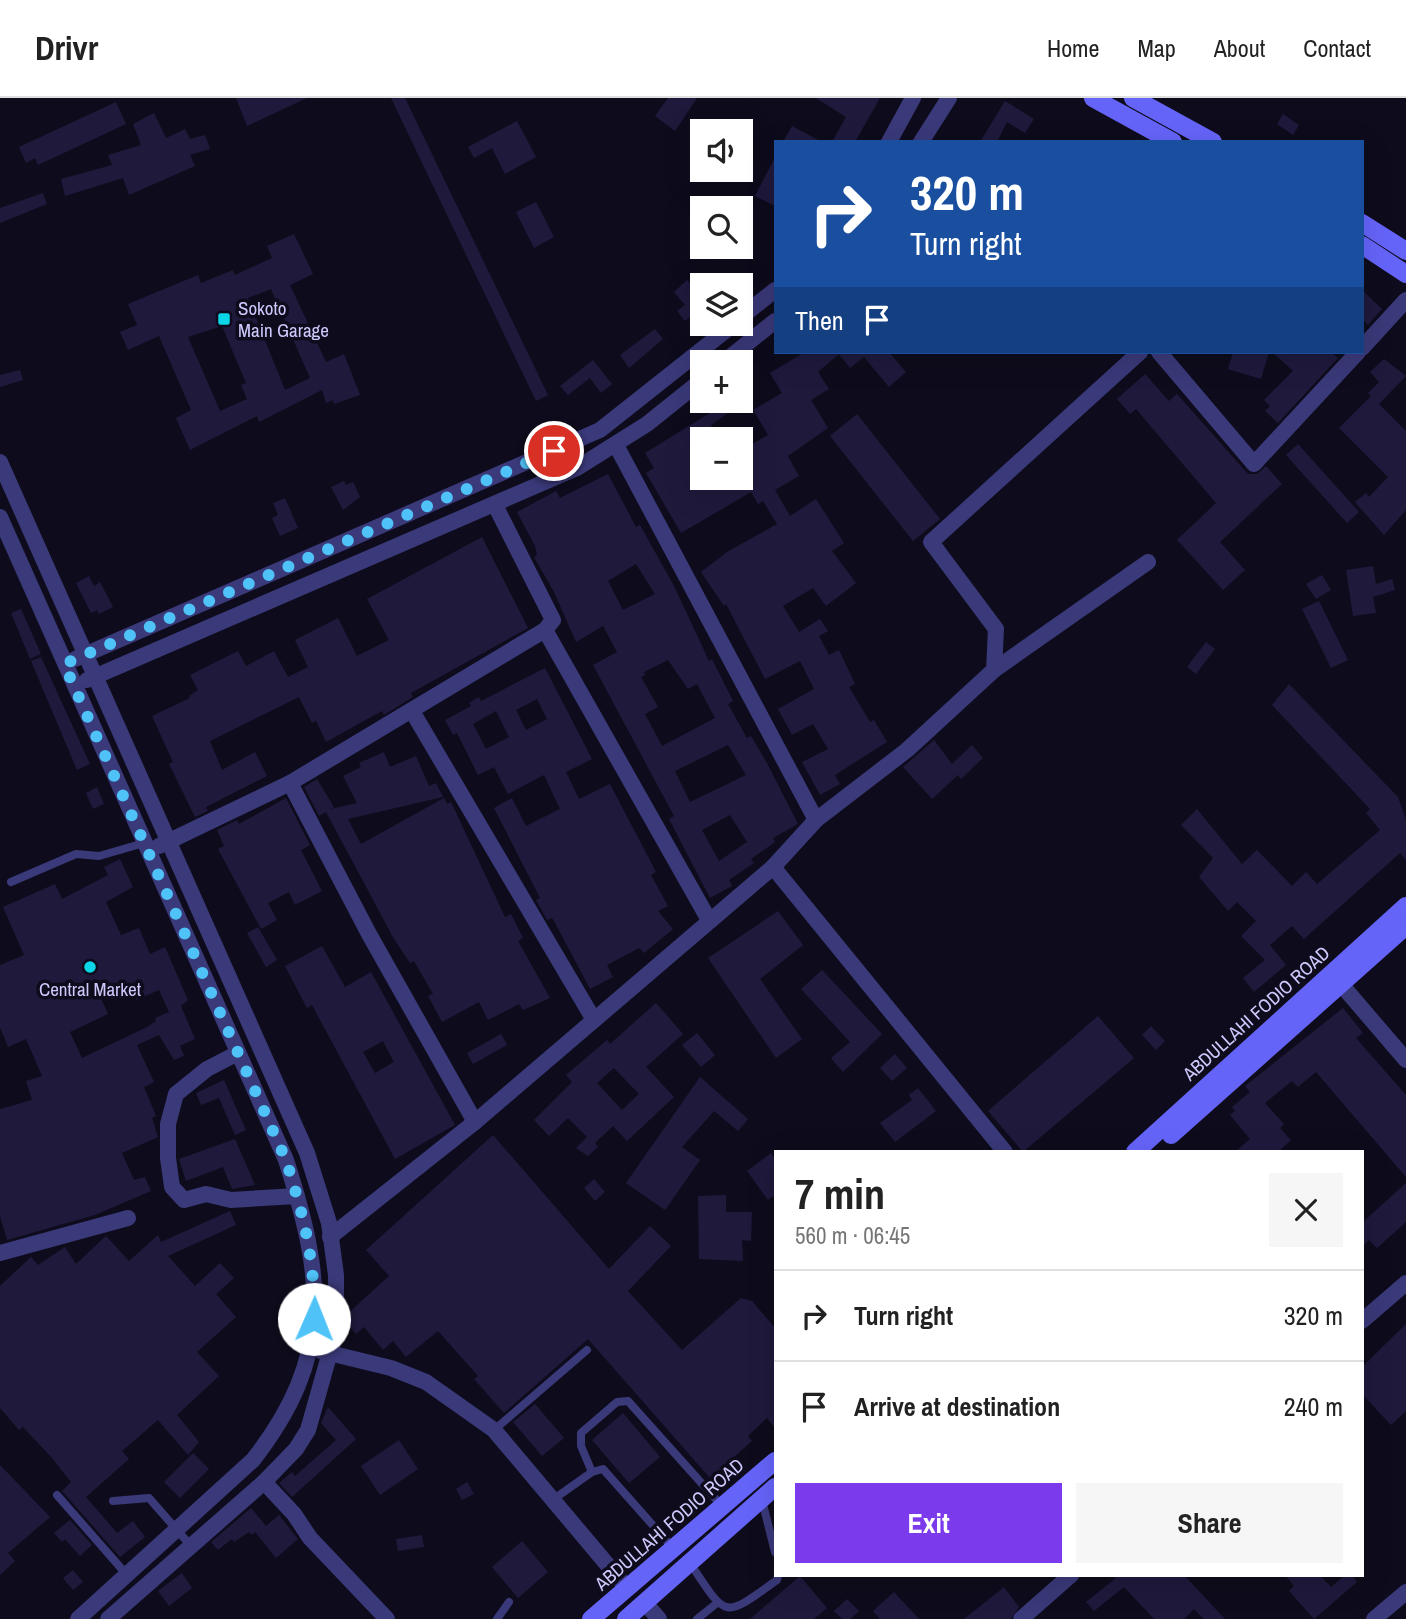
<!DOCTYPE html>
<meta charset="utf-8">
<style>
body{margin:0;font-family:"Archivo Narrow",sans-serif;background:#f6f6f6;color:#222;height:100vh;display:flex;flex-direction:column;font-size:26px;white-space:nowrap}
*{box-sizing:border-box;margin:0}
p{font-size:23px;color:#767676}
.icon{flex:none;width:38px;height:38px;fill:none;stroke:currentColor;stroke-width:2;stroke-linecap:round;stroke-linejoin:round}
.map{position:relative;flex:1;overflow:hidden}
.details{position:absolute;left:774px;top:1052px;width:590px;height:427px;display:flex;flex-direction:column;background:#fff;border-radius:0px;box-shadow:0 7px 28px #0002}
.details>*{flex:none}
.top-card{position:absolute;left:774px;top:42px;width:590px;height:214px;border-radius:0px;box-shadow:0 7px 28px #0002;background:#1a4fa0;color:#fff;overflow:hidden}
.fabs{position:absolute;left:690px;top:21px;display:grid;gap:14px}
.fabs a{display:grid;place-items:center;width:63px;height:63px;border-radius:0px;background:#fff;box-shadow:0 7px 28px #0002;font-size:35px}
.pin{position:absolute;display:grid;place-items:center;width:60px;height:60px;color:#fff;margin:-30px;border:4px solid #fff;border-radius:50%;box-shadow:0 2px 7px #0007}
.me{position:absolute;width:77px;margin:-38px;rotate:1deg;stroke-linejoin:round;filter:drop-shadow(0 0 5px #0008)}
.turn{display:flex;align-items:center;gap:24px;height:147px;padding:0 21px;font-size:32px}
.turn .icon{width:91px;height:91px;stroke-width:2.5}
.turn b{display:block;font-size:49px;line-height:60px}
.then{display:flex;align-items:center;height:66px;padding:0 21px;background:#0003;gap:14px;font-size:26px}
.round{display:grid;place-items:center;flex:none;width:74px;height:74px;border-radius:0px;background:#f6f6f6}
.summary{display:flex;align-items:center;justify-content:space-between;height:119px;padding:0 21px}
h1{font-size:42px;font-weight:700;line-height:52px}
.action{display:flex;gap:14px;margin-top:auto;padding:14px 21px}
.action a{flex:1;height:80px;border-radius:0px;background:#7c3aed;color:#fff;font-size:28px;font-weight:700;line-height:80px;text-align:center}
.action a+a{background:#f6f6f6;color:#222}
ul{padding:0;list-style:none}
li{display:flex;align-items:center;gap:21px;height:91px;padding:0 21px;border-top:2px solid #e0e0e0}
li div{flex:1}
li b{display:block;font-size:26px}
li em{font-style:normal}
header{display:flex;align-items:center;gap:42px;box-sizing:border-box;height:98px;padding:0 35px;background:#fff;border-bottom:2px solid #e0e0e0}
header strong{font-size:33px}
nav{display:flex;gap:38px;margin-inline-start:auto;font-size:24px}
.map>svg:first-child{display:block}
.building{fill:#1f193c;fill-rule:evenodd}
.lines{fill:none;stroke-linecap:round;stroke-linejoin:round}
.service{stroke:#3a3979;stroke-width:8}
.minor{stroke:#3a3979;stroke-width:16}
.secondary{stroke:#6564f9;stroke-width:18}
.route{stroke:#4fc3f7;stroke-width:12;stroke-dasharray:0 21.6}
.poi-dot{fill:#0ad6e8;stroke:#0e0c1c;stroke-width:2.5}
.labels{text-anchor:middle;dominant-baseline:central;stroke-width:7;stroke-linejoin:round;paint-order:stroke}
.poi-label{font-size:19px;fill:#cec9fd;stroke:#0e0c1c;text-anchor:start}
.street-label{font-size:19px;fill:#cec9fd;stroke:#0e0c1c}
</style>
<header>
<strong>Drivr</strong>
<nav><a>Home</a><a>Map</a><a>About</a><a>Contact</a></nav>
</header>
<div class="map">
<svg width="1406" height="1521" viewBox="0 0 1406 1521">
<rect width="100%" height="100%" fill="#0e0c1c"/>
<g class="building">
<path d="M236,0H307L247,28Z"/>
<path d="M391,0H405L548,297L536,303Z"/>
<path d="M668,0H697L675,33L655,18Z"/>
<path d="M816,0H880L855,44H832L846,19Z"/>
<path d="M1005,3L1034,21L1025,35L1007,24L997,44H980Z"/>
<path d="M116,4L126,26L38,67L35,60L26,65L19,49Z"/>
<path d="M154,15L166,40L185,31L190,41L205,37L210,51L190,57L195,68L129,97L123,80L65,98L61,81L112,67L108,57L141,47L133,26Z"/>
<path d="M1283,16L1299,27L1293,37L1277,26Z"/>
<path d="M517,23L536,59L505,76L492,50L474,60L468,49Z"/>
<path d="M792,28L822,44H783Z"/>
<path d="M775,59V108L755,98Z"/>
<path d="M43,95L47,106L0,125V110Z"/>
<path d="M536,104L554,139L534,150L516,114Z"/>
<path d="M294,136L313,176L290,187L326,264L344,256L360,297L334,306L333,302L326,305L322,292L259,324L257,318L190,352L176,320L191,312L159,238L128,252L120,234L137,227L128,206L198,177L201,185L233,172L235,177L272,160L267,148ZM271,191L310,280L285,292L248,200ZM222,228L246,285L241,287L247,301L220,313L188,239Z"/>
<path d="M687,182L702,199V210L685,223L677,213L685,207L674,194Z"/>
<path d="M1362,192L1382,211L1368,227L1362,221Z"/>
<path d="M655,231L663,241L629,270L620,257Z"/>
<path d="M805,254H889L906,274L889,289L864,259L850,270L839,256L818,274L829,291L811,302L828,330L788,358L799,378L775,392L790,418L816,401L844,445L832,453L856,485L826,508L813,490L783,508L799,534L820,521L828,533L819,538L829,557L839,552L855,586L849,589L870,624L874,622L887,644L835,677L840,686L820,697L802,664L828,651L813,626L792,637L778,611L814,591L800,563L765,581L726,506L724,508L701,474L727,454L777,426L763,403L758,406L751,394L681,435L646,375L654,370L645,355L718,310L713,303H745L711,327L720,341H702V380H740V353L768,337L753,312L782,295L770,275Z"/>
<path d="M1233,254H1269L1261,281L1228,271Z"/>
<path d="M1272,254H1331L1338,260L1278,325L1265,313L1270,308L1264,302L1293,273Z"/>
<path d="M1384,261L1406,278L1379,306L1406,333V412L1384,437L1355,404L1366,395L1369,399L1388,379L1339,330L1371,298L1368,295L1379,284L1370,274Z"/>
<path d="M593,262L612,286L601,295L590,280L568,297L560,288Z"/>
<path d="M20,272L23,282L0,289V277Z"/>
<path d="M1145,276L1169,303L1177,296L1248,376H1257L1266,368L1282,386L1220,444L1245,472L1223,492L1177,442L1216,405L1136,311L1130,316L1117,301Z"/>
<path d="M857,316L940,421L913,443L830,338Z"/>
<path d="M1298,346L1359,414L1347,425L1286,357Z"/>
<path d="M608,376L636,429L640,427L674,488L709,563L712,561L733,603L728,606L747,640L751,638L768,667L798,726L773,740L775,744L751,761L754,765L729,782L732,788L710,800L669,721L674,718L593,567L617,554L603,528L576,544L554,494L534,459L537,457L535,448L517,414L556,393L560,400ZM636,466L655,496L623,512L608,483ZM668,562L688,591L697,586L715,620L662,648L645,616L658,609L641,579L645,577L644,574ZM728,647L746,677L690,704L675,673ZM730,717L747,744L719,763L702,732Z"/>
<path d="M344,383L346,387L353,384L360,399L343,412L331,389Z"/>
<path d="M285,400L298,430L280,438L272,420L278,417L273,405Z"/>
<path d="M482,439L528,530L411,595L413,599L384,617L382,613L326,644L316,623L312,625L299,599L210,643L222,672L255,654L267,678L206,709L208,713L195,719L169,666L173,664L152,618L190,600L189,598L198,592L190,577L238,553L246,568L274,553L288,579L308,569L295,542L338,520L357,558L389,542L367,501Z"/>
<path d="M1373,468L1376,486L1392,481L1395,492L1373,499L1376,515L1353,518L1346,472Z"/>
<path d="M1322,477L1331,492L1316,501L1306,486Z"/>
<path d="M89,478L94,488L100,484L113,509L99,516L97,512L91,515L76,485Z"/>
<path d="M1319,503L1348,562L1331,570L1302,511Z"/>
<path d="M21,511L41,556L30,561L11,515Z"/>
<path d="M1206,544L1215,551L1196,576L1187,569Z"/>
<path d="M41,559L90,666L77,672L31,563Z"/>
<path d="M545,570L592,661L566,674L579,701L610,686L656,774L651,777L668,808L658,813L673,831L644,855L639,850L607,867L613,879L590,891L554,823L552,820L547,822L536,802L540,800L494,710L512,700L526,728L560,711L544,677L508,696L494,669L478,677L457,635L453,637L445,622L471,608L469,605L479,599L481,603ZM537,601L547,621L526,632L516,612ZM496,613L509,639L486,651L473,626Z"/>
<path d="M1289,586L1398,699L1406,722V762L1400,755L1304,841L1292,828L1270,847L1286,867L1254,894L1243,880L1265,862L1241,838L1256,823L1237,804L1228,813L1199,779L1213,760L1181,727L1197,711L1242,766L1257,752L1292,788L1306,774L1317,786L1380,732L1366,715L1370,711L1272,607Z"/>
<path d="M934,642L952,666L972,647L983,660L961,681L958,677L932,701L903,669Z"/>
<path d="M384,654L390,669L416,658L429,688L436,685L443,699L348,721L361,746L444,700L447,706L451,704L505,819L511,816L523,840L518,843L550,900L523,912L519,906L488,922L479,904L442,924L428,898L433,896L414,863L410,865L394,841L326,714L319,718L304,689L317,681L334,709L331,711L357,705L343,678L361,669L359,665Z"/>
<path d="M97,689L104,706L93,711L86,695Z"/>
<path d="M286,700L310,747L301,752L322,793L295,807L289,794L268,805L277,822L261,831L218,751L224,748L217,732L237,722L239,726Z"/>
<path d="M120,761L133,789L106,804L121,837L139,830L150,856L165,849L188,902L181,908L195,941L180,948L184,958L174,962L159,937L137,947L154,984L144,989L156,1018L152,1020L158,1039L122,1055L134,1082L145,1079L151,1093L95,1117L7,1142L0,1118V1011L32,1002L26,983L42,978L26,941L8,949L0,929V867L24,857L3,809L55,786L62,801L108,777L104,769ZM128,885L136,902L159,892L169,914L155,920L156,923L147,929L82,960L70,934L108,916L100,898Z"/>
<path d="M778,813L803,847L760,881L802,941L776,960L708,860Z"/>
<path d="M258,829L277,862L266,869L247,835Z"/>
<path d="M322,848L345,889L371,874L455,1027L395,1061L312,907L307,910L285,868ZM383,943L394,964L375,975L363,954Z"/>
<path d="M822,872L882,936L843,974L831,960L850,944L801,891Z"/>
<path d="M656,905L683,936L646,969L674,999L627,1043L613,1028L595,1045L598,1049L588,1058L576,1050L587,1039L568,1020L549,1038L534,1022L572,984L566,977L607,942L610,946ZM614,970L639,996L622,1012L597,985Z"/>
<path d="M1343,910L1363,935L1356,940L1406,997V1079L1316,974L1298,989L1292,983L1265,1005L1284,1026L1280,1030L1291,1042L1278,1054H1235L1250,1041L1230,1017L1235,1013L1232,1009L1250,994L1245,988Z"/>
<path d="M1098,918L1134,960L1023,1054L988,1013Z"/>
<path d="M1151,928L1165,943L1156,952L1142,937Z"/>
<path d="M697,935L715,957L701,969L682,947Z"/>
<path d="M501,936L507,947L473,966L467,955Z"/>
<path d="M895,956L907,970L892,983L880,970Z"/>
<path d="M700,979L748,1021L738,1033L714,1013L682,1049L700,1062L665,1112L626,1085Z"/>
<path d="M224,982L246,1032L235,1037L219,1000L201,1007L196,995Z"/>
<path d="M918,990L936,1013L895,1044L880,1025L912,1002L909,997Z"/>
<path d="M493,1037L609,1171L650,1128L671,1148L628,1193L682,1252L741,1200L752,1203L775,1230V1330L767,1320L748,1338L752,1343L710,1380L588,1241L504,1315L474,1281L478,1278L438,1233L406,1259L393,1243L383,1252L364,1229L356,1236L346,1225V1217L389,1178L366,1152Z"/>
<path d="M235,1041L255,1087L232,1091L223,1069L186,1083L179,1061Z"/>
<path d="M771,1055L775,1061V1097L768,1102L747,1073Z"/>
<path d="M594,1081L605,1094L595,1103L584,1090Z"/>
<path d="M1406,1085V1124L1377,1150L1369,1142L1362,1149V1125Z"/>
<path d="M726,1097V1114H752L751,1143L742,1142L743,1163L699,1161L698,1098Z"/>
<path d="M230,1113L236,1127L168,1158L195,1188L220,1165L234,1180L216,1196L236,1219L197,1254L219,1278L177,1317L199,1344L188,1357L158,1322L122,1353L129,1361L86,1399L117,1435L133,1423L145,1439L120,1459L62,1393L71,1384L52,1360L23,1329L19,1332L0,1310V1188L31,1159L38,1167L65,1149L76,1166L106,1138L129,1163L158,1137L161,1144Z"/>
<path d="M1406,1226V1313L1391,1327L1362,1296V1269Z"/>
<path d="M535,1306L564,1340L542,1358L513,1324Z"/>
<path d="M328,1309L356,1341L292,1399L279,1385L292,1374L295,1378L336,1342L321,1325Z"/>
<path d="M623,1315L660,1359L629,1385L592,1342Z"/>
<path d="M399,1342L418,1371L380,1397L361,1368Z"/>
<path d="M193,1355L209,1371L180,1400L164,1384Z"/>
<path d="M0,1367L50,1419L8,1455L15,1463L0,1477Z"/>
<path d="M467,1384L474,1396L462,1402L456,1391Z"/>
<path d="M251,1410L266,1428L279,1417L298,1441L276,1460L255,1434L252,1437L249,1434L234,1444L232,1441L218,1452L211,1444Z"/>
<path d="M70,1422L92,1447L80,1458L65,1441L62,1444L54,1435Z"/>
<path d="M422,1437L424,1449L398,1453L396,1441Z"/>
<path d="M522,1443L548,1474L518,1500L492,1469Z"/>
<path d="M73,1472L83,1484L73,1492L63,1480Z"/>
<path d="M182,1475L192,1490L169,1508L158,1493Z"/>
<path d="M1113,1477H1184L1225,1521H1204L1194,1511L1184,1521H1154L1124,1489L1094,1513L1086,1504L1116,1480Z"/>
<path d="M1285,1477H1320L1331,1489L1345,1477H1352L1357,1484L1314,1521L1289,1493L1294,1488Z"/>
<path d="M800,1478L827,1510L814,1521H750Z"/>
<path d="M1004,1489L1019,1509L1011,1521H964Z"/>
<path d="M894,1494L919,1521H880L873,1513Z"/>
<path d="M847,1501L859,1513L850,1521H842L834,1513Z"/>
</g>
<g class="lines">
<g class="service">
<path d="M11,784L76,756L99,758L144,745"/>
<path d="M494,1332L587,1252"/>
<path d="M592,1374L581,1348V1335L617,1304L628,1303L722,1408"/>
<path d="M57,1397L127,1477"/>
<path d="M762,1402L775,1454"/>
<path d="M113,1403L149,1400L191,1448"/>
<path d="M551,1403L592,1374L603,1371L673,1450"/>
<path d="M690,1465C727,1521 723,1521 777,1482L778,1477"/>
<path d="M497,1521L509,1504"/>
<path d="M697,1521L717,1505"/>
</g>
<g class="minor">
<path d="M889,44L913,0"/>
<path d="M921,44L949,0"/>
<path d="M740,220L775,192"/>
<path d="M1362,250L1406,202"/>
<path d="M1159,254L1254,366L1358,254"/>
<path d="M724,264L775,223"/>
<path d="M616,347L816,722"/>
<path d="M0,364L307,1055L329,1125L336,1177V1233L308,1332L296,1351L264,1384L108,1521"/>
<path d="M0,419L286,1062C324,1181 334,1258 253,1362L78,1521"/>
<path d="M545,532L709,822"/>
<path d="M75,561L600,332L734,226"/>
<path d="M994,572L1148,464"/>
<path d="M87,582L577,370L647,326L702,282"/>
<path d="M412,613L594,922"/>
<path d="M290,685L369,836L475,1024"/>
<path d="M159,748L290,685L545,532L553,522L495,407"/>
<path d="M773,769L1005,1054"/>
<path d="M1340,885L1406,962"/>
<path d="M238,955L207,971L176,996L168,1026V1060L172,1089L184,1102L206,1096L231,1102L297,1098"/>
<path d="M330,1139L475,1024L773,769L816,722L907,652L994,572L996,531L931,444L1140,254"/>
<path d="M0,1155L128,1120"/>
<path d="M1362,1223L1406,1185"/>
<path d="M321,1253L391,1270L426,1284L494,1332L627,1490"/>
<path d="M264,1384L294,1416L310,1440L387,1521"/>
<path d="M645,1505L659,1521"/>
<path d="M1021,1521L1071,1477"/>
<path d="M1374,1521L1406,1494"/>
</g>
<g class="secondary">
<path d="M1093,0L1173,44"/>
<path d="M1133,0L1213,44"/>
<path d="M1362,125L1406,153"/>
<path d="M1362,147L1406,176"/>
<path d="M1171,1037L1406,828"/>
<path d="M1135,1054L1406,808"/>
<path d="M591,1521L775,1363"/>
<path d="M626,1521L775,1389"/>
</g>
</g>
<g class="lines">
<path class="route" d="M314,1221C315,1159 304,1120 286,1062L64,566L554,353"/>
</g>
<g class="poi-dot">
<rect x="217" y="214" width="14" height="14" rx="3.5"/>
<circle cx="90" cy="869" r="7"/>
</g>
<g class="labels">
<g class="poi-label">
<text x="238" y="210">Sokoto<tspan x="238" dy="22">Main Garage</tspan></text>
<text x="90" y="891" text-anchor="middle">Central Market</text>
</g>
<g class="street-label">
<text transform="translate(1256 915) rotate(-42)">ABDULLAHI FODIO ROAD</text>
<text transform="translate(669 1426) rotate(-41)">ABDULLAHI FODIO ROAD</text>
</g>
</g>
</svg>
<div class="fabs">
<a><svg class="icon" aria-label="sound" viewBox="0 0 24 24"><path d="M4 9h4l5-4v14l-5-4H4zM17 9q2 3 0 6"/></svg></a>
<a><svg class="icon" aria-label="search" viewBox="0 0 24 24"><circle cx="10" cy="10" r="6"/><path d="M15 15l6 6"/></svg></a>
<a><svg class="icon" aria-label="layers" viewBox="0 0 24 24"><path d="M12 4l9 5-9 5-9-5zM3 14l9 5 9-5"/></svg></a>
<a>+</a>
<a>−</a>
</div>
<div class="pin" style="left:554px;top:353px;background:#d93025"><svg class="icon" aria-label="arrive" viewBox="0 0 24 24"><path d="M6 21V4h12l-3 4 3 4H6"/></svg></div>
<svg class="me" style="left:314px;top:1221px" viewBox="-20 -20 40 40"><circle r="19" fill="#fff"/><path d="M0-13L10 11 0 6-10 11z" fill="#4fc3f7"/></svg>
<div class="top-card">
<div class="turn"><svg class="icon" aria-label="right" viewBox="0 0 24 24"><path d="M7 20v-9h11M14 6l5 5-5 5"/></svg><div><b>320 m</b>Turn right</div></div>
<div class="then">Then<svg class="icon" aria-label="arrive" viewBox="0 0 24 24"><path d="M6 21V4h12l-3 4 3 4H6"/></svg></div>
</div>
<section class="details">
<div class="summary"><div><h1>7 min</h1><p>560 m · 06:45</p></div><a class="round"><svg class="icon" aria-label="close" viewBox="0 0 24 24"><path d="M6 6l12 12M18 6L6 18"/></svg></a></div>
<ul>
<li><svg class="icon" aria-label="right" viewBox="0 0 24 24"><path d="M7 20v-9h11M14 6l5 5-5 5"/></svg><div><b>Turn right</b></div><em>320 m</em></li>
<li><svg class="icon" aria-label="arrive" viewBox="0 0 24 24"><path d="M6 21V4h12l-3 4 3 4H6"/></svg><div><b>Arrive at destination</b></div><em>240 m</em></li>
</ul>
<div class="action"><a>Exit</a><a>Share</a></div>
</section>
</div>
